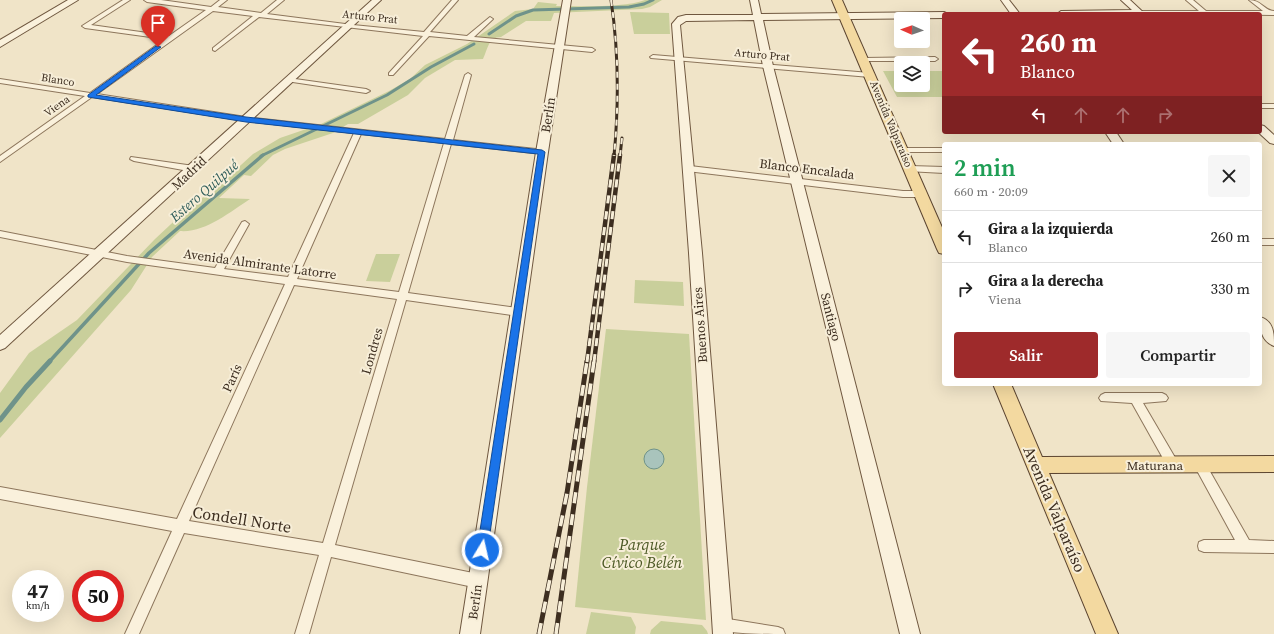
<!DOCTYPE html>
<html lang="es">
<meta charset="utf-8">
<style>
body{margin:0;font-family:"Source Serif 4",serif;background:#f6f6f6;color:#222;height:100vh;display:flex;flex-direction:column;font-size:15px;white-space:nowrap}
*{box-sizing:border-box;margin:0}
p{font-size:13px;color:#767676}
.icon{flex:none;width:22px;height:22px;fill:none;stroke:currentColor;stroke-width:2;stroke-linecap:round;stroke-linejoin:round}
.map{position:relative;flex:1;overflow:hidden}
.drawer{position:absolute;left:942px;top:142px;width:320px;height:244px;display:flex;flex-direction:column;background:#fff;border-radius:4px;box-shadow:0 4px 16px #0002}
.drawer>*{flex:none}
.top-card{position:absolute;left:942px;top:12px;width:320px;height:122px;border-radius:4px;box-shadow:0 4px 16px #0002;background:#9e2a2b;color:#fff;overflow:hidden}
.needle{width:26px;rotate:272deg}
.fabs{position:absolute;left:894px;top:12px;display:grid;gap:8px}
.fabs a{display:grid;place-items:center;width:36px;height:36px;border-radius:4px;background:#fff;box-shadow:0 4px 16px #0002;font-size:20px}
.speed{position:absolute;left:12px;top:570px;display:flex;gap:8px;font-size:20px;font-weight:700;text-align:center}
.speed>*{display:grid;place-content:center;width:52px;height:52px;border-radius:50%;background:#fff;box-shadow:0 4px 16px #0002;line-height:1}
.speed small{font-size:10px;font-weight:400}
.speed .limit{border:6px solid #d22;background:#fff;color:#111}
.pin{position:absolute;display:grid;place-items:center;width:34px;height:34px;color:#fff;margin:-41px -17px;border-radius:50% 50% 50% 0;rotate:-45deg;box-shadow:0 0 4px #0007}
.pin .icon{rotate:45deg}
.me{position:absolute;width:44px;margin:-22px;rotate:9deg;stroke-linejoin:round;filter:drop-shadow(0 0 3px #0008)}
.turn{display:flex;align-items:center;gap:14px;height:84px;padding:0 12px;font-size:18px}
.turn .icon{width:52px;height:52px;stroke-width:2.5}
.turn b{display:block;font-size:28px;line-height:34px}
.lanes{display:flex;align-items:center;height:38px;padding:0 12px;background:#0003;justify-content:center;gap:20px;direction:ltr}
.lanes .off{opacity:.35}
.round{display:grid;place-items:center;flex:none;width:42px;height:42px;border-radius:4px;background:#f6f6f6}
.head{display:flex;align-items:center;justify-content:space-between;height:68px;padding:0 12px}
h1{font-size:24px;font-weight:600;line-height:30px;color:#1e9e55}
.primary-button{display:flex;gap:8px;margin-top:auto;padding:8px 12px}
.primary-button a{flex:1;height:46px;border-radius:4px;background:#9e2a2b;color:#fff;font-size:16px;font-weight:600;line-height:46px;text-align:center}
.primary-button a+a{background:#f6f6f6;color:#222}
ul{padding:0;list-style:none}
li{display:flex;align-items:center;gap:12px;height:52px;padding:0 12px;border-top:1px solid #e0e0e0}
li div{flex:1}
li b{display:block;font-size:15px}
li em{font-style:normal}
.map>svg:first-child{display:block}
.green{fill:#c9cf9b}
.water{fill:#a9c4bc;stroke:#6f938a}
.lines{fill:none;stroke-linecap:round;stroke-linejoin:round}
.stream-far2{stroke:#6f938a;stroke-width:3}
.stream-far1{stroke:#6f938a;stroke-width:3.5}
.stream{stroke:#6f938a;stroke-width:5}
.street-casing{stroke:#8d765c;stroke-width:2}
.secondary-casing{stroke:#6f573f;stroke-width:2}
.primary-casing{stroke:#5b4430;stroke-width:2}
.street{fill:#faf1dc;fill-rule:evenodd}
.secondary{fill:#faf1dc;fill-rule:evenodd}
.primary{fill:#f3d9a0;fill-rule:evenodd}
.rail-far2-casing{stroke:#3d2e20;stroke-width:3}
.rail-far1-casing{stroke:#3d2e20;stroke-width:4.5}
.rail-casing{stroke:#3d2e20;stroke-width:5}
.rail-far2{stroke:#f7eed8;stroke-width:2;stroke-dasharray:6;stroke-linecap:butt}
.rail-far1{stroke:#f7eed8;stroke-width:3;stroke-dasharray:8;stroke-linecap:butt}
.rail{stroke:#f7eed8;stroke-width:3.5;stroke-dasharray:11;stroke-linecap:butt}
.route{fill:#1a73e8;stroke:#114b97}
.labels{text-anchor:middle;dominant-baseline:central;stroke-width:4;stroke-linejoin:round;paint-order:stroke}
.far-street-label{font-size:11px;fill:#3d2e20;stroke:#f7eed8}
.street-label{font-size:13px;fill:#3d2e20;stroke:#f7eed8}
.water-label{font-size:14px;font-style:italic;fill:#2f5d5a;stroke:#f7eed8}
.near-street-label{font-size:16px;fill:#3d2e20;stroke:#f7eed8}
.near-park-label{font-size:16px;font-style:italic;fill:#4d5a26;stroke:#f7eed8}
</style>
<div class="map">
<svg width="1274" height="634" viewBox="0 0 1274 634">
<rect width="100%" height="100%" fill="#f0e4c8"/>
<g class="green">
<path d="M645,0H662L650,7L642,9L554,13L551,21H526L501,37C488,37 488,49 483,59L455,60L425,78L408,95L358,124H348L333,133L285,149L273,155L251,176L244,175L219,198L250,199C230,212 205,233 180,231L152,257L131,290L0,438V393L29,353L77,320L155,239L185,211L218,186L253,154L280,138L321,124L389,91L410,79L425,65L467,44L515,11L533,9L538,2L557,4L556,6C580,6 625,8 645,0Z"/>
<path d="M630,12L669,13L670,34H634Z"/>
<path d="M883,71H901V85H923V71H944V97H897Z"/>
<path d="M376,254H400L390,282L366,281Z"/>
<path d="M635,280L683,282L684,306L634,303Z"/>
<path d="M606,329L689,334L706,620L575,607L587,487Z"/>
<path d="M591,612L631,617L636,627L635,634H586Z"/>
<path d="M661,621L702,625L707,631L708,634H650L651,630Z"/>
</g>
<circle class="water" cx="654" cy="459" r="10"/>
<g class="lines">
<g class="stream-far2">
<path d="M489,34L516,16L533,10L629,7L644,4L653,0"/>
<path d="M261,156L387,95L431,67L474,44"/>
</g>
<path class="stream-far1" d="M49,362L149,253L263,155"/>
<path class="stream" d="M0,420L26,387L50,361"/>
<g class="street-casing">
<g id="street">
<path d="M123,0H130L91,25L169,36L206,10L147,2L144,0H161L211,7L220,0H227L218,7L261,13L277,0H284L267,14L353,25L424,32L452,0H458L430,32L467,36L490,17L493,19L492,20L474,37L592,48L595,50L592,52L429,36L393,75H389V73L423,36L259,17L215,51L213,50V48L253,16L213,11L97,94L246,117L445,139L465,75L468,73L471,75L453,140L545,150V154H542L451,144L408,293L518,308L523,312L518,316L406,300L335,545L478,574L483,576L485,581L483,586L478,588L331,557L309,634H295L319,555L184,533L139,634H125L172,531L0,499V487L177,519L285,284L127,262L0,237V231L127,256L215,268L242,222L245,221L249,224L224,269L288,277L354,133L246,121L92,97L0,162V156L85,96L0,83V79L90,93L165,39L85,28L82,26ZM361,134L444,143L399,292L297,279ZM294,285L397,299L323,543L189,521Z"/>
<path d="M1186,0H1193L1206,11H1263L1249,0C1262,0 1264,11 1274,11V15L1137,13L1140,11H1199Z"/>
<path d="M653,55L870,73L873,75L870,77L651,58L650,57Z"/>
<path d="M864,58L935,57L938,59L935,61H862V59Z"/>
<path d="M288,78L366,89L370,91L366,93L286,81L284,80Z"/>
<rect x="1260" y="104" width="14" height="4"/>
<path d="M899,148H944V152H902L898,150Z"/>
<path d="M131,157L194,166L198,169L194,172L134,161L130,159Z"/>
<path d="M690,166L903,191H921L925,194L921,197H903L687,171L686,169Z"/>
<path d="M910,166L944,167V173L907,171L906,169Z"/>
<rect x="1260" y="239" width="14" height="6"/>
<path d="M1105,393H1162L1166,395L1168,398L1166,401L1143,403L1177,461L1179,465L1177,469L1173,470L1169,469L1132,403L1101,401L1099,398L1101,395Z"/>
<path d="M1200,460L1204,461L1249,540L1274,541V553L1204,552L1199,550L1198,546L1199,542L1204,540H1235L1194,465L1196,461Z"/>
<path d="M722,618L778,627L783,629L785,634C764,634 737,634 717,630L715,625L717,620Z"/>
</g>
</g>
<g class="secondary-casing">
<g id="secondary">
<path d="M68,0H78L0,47V40Z"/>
<path d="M372,0H381L5,348L0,350V335Z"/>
<path d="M563,0H571L548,152L480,634H460L536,152Z"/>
<path d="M750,0H758L761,14L944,12L948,14H944V18L763,20L773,66L920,634H900L763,66L754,20L686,21L680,25L702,253L733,634H713L689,253L672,24L678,17L686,15H753Z"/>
<path d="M1001,0H1009L1020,14H1011Z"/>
<path d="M1121,0H1130L1145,14H1057L1061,11L1132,10Z"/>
<path d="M1260,125L1264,126L1274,135V144L1270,143L1258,132H1260Z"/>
<path d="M1105,132H1116L1124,144H1113Z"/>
<path d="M1260,317C1274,321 1274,334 1274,346C1261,341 1260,329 1260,317Z"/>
</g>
</g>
<g class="primary-casing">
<g id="primary">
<path d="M832,0H842L944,232V254L939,253L937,249Z"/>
<path d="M993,384H1011L1042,457L1274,456V472L1049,473L1118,634H1096Z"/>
</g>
</g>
<use href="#street" class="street"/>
<use href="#secondary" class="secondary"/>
<use href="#primary" class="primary"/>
<g class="rail-far2-casing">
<g id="rail-far2">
<path d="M611,0C619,53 619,103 614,156"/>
<path d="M620,156L622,138"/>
</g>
</g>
<g class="rail-far1-casing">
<g id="rail-far1">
<path d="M587,362L614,155"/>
<path d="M594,362L620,155"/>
</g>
</g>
<g class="rail-casing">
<g id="rail">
<path d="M539,634L567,493L587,361"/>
<path d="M556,634L594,361"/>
</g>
</g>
<use href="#rail-far2" class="rail-far2"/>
<use href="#rail-far1" class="rail-far1"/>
<use href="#rail" class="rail"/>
</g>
<path class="route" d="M156,46L161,47L96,95L246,117L542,150L545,152L487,554L482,556L478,554L477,550L538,154L246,122L88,97V95Z"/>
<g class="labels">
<g class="far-street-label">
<text transform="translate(370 17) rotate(6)">Arturo Prat</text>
<text transform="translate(762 55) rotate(5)">Arturo Prat</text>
<text transform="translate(58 80) rotate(9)">Blanco</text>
<text transform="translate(57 106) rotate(-35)">Viena</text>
<text transform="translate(891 124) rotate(67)">Avenida Valparaíso</text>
</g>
<g class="street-label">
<text transform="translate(548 115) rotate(-81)">Berlín</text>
<text transform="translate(807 169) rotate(7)">Blanco Encalada</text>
<text transform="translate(189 173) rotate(-43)">Madrid</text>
<text transform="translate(260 264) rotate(8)">Avenida Almirante Latorre</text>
<text transform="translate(831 317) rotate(76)">Santiago</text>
<text transform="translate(700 325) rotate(-94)">Buenos Aires</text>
<text transform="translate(372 351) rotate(-74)">Londres</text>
<text transform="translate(232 378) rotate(-65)">París</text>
<text x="1155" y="465">Maturana</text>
<text transform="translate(475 602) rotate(-82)">Berlín</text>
</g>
<g class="water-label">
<text transform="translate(204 191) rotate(-41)">Estero Quilpué</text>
</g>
<g class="near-street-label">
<text transform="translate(1055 509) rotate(67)">Avenida Valparaíso</text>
<text transform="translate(242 519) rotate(9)">Condell Norte</text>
</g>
<g class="near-park-label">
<text x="642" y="544">Parque<tspan x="642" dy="18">Cívico Belén</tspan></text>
</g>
</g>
</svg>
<div class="fabs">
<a><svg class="needle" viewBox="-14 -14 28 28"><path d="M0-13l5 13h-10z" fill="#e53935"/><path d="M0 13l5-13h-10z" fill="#767676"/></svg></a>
<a><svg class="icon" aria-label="layers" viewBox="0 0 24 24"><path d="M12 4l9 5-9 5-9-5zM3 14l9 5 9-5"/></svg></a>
</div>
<div class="speed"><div>47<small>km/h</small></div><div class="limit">50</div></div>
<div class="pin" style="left:158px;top:47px;background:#d93025"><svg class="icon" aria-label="arrive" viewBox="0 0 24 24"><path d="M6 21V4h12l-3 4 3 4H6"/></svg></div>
<svg class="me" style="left:482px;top:550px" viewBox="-20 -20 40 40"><circle r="17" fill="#1a73e8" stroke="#fff" stroke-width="3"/><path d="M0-11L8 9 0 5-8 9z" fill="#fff"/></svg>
<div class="top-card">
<div class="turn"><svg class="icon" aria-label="left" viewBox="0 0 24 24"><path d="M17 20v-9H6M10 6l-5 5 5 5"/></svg><div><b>260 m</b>Blanco</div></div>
<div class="lanes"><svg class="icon" aria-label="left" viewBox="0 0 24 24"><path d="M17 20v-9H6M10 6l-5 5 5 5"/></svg><svg class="icon off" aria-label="ahead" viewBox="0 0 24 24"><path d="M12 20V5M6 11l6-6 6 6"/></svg><svg class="icon off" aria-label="ahead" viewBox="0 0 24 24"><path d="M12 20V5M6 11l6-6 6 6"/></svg><svg class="icon off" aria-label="right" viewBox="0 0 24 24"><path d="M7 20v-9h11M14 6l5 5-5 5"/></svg></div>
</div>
<section class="drawer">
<div class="head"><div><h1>2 min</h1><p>660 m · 20:09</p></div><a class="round"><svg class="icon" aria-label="close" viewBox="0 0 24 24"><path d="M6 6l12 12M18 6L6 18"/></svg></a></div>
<ul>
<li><svg class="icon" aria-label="left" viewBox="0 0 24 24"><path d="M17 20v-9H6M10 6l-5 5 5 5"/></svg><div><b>Gira a la izquierda</b><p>Blanco</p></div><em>260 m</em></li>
<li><svg class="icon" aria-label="right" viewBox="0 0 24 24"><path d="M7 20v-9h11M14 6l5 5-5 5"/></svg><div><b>Gira a la derecha</b><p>Viena</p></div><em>330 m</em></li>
</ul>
<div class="primary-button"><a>Salir</a><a>Compartir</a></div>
</section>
</div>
